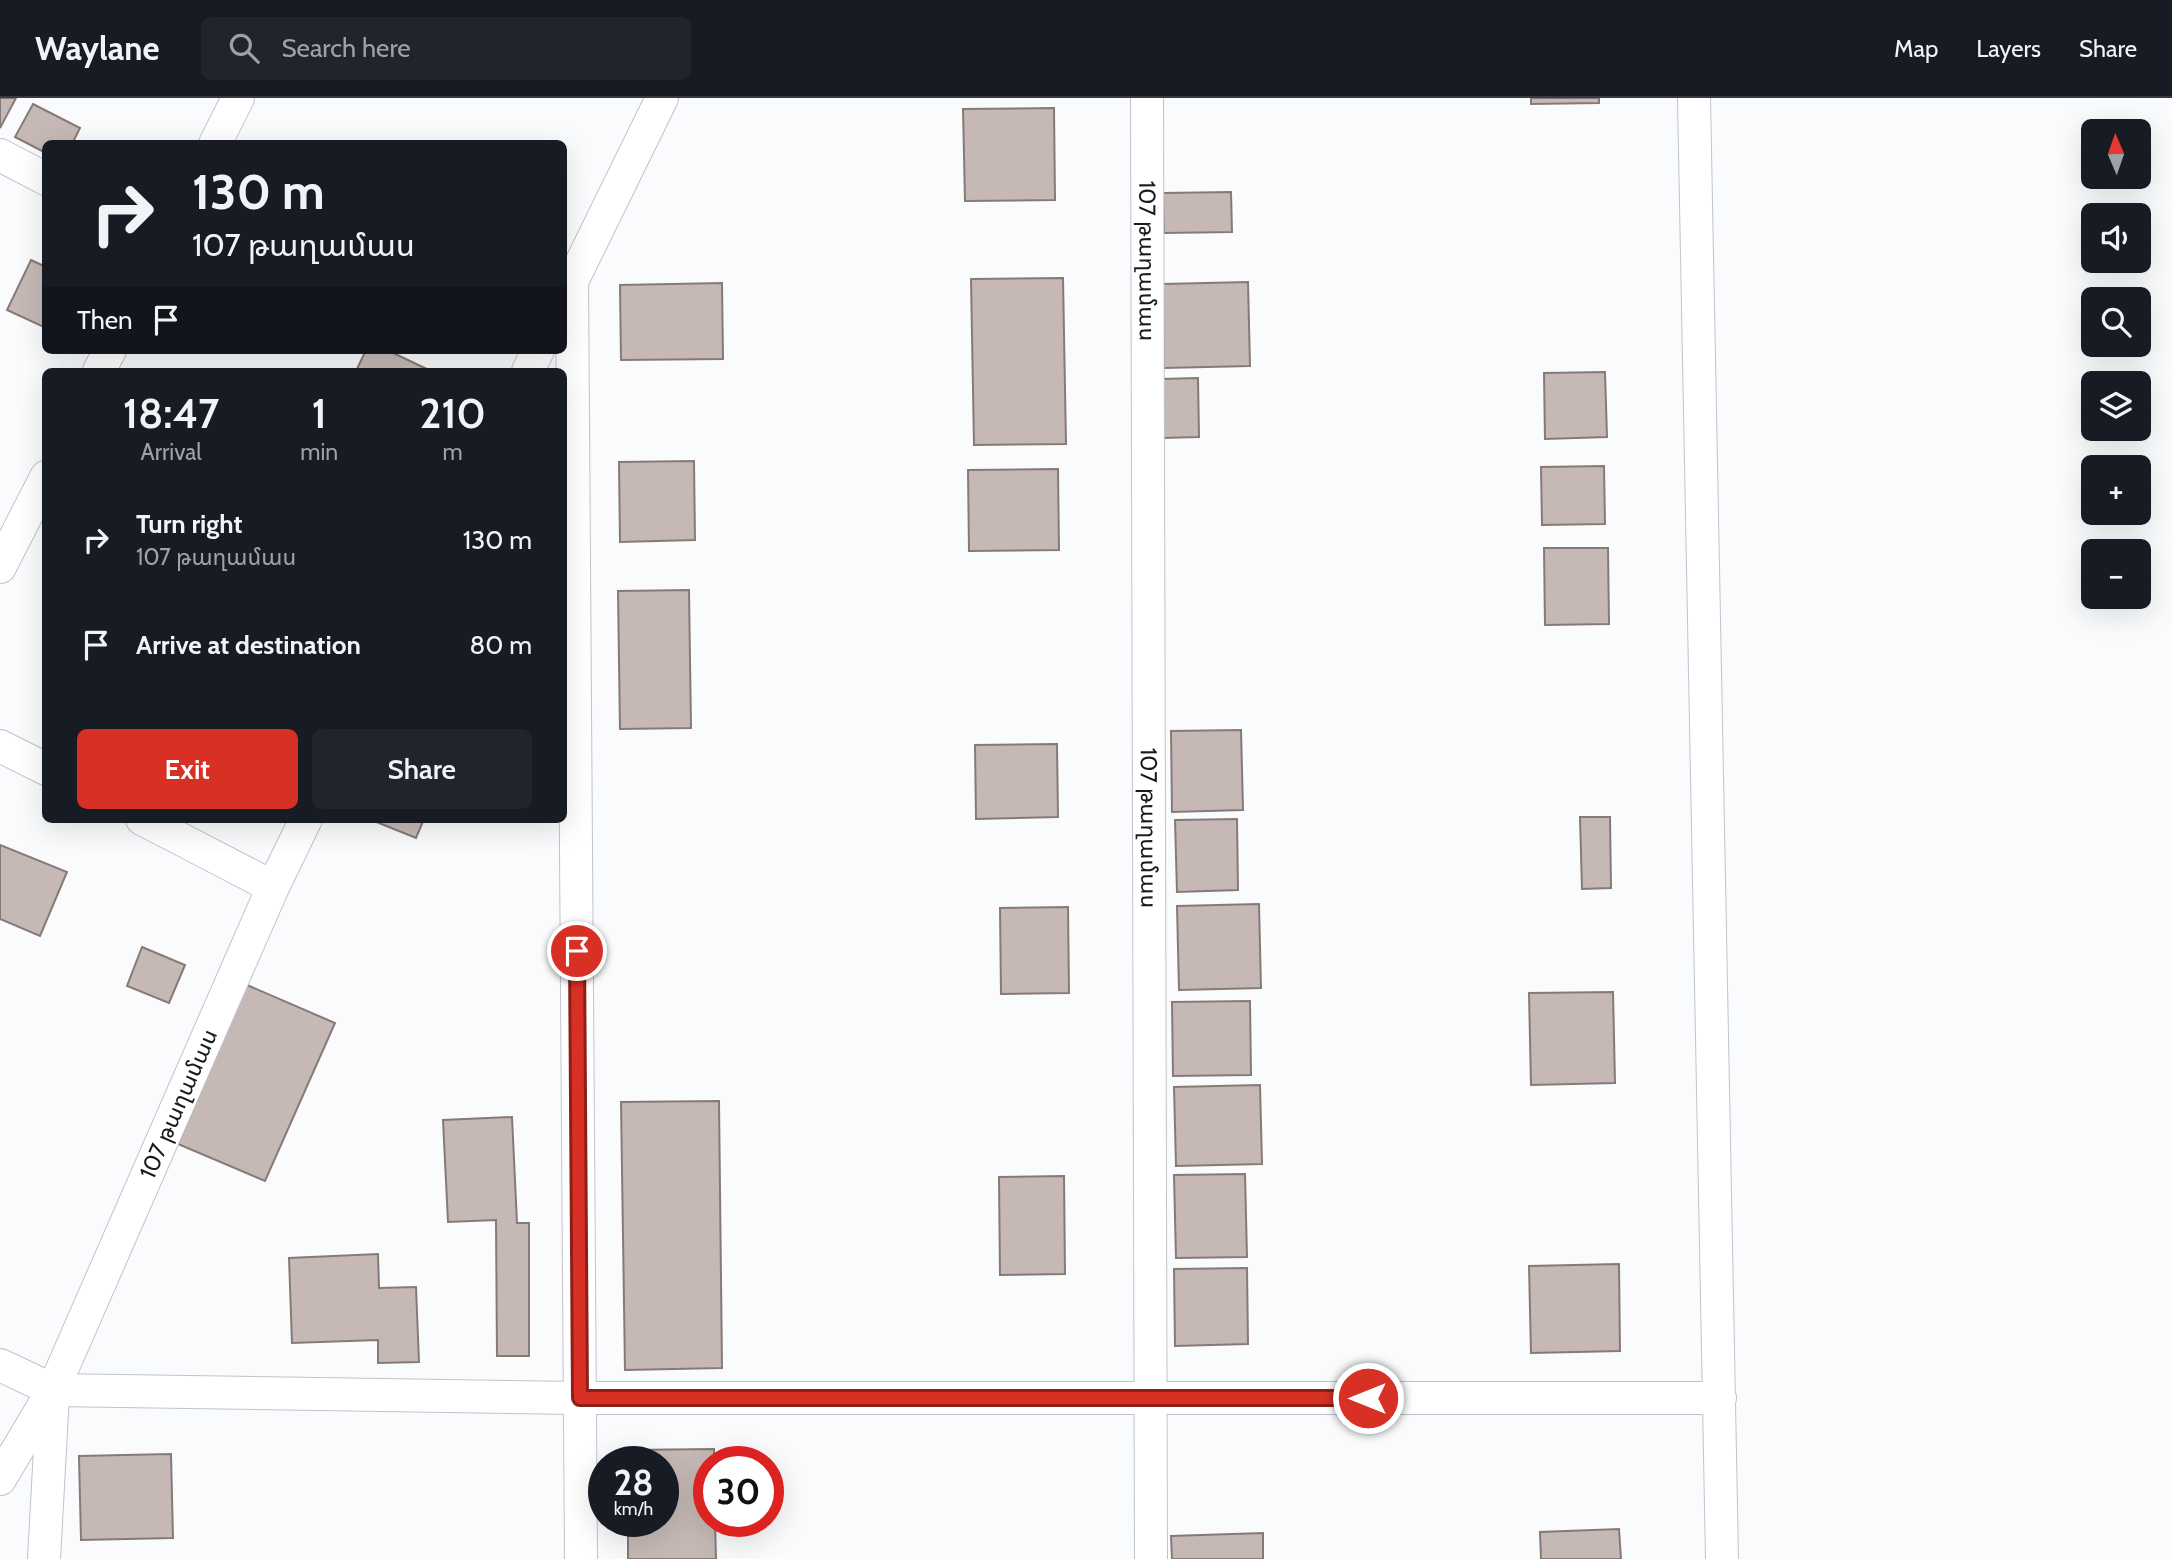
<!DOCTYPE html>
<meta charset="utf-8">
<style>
body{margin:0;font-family:Cabin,"Noto Sans Armenian",sans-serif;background:#20242c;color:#f1f3f6;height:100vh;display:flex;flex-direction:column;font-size:26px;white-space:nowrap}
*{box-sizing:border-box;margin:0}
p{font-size:23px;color:#9ea1a6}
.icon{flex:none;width:38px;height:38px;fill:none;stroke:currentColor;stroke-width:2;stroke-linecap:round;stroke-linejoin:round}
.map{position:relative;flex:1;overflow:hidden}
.side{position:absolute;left:42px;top:270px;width:525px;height:455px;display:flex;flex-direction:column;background:#171b24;border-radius:10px;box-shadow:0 7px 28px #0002}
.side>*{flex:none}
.banner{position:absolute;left:42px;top:42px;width:525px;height:214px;border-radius:10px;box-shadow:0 7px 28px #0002;background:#171b24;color:#f1f3f6;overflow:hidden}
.needle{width:46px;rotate:358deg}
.tools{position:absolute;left:2081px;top:21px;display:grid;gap:14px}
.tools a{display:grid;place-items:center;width:70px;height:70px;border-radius:10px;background:#171b24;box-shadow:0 7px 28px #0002;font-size:35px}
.speed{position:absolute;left:588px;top:1348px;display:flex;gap:14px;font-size:35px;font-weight:700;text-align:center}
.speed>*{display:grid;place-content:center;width:91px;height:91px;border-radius:50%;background:#171b24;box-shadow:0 7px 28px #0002;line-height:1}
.speed small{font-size:18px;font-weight:400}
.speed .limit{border:10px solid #d22;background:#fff;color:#111}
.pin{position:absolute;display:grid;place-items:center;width:60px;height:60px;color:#fff;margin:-30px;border:4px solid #fff;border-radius:50%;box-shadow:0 2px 7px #0007}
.me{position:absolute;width:77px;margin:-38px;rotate:270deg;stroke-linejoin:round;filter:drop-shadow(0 0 5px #0008)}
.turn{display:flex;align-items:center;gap:24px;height:147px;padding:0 35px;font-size:32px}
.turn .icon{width:91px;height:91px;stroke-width:2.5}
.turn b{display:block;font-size:49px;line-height:60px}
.then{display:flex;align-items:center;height:66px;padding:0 35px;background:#0003;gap:14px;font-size:26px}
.eta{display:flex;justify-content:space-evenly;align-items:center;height:119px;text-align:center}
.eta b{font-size:42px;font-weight:600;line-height:49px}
.primary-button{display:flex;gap:14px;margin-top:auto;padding:14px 35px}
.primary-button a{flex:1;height:80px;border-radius:10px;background:#d93025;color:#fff;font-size:28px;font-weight:600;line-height:80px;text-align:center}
.primary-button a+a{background:#20242c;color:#f1f3f6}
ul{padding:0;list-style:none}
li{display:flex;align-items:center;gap:21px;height:105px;padding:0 35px}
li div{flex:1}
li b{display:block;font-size:26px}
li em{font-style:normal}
header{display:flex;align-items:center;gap:42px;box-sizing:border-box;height:98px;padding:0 35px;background:#171b24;border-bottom:2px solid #363941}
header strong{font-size:33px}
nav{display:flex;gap:38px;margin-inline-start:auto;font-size:24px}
.search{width:490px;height:63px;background:#20242c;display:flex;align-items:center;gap:18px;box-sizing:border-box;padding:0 24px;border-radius:10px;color:#9ea1a6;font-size:26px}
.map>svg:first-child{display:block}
.building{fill:#c6b9b5;stroke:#867a77;stroke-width:2}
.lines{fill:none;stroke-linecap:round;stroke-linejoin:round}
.minor-casing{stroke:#c0c3ce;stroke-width:34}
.minor{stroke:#fff;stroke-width:32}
.route-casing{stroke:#8d1f18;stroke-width:18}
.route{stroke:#d93025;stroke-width:12}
.labels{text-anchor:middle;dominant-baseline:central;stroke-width:7;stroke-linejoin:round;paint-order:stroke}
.street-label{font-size:23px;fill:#191a1e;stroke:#fff}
</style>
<header>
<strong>Waylane</strong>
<div class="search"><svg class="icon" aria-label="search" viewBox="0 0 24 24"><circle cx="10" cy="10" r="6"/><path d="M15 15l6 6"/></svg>Search here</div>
<nav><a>Map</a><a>Layers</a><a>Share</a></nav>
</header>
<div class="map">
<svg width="2172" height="1461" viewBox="0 0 2172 1461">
<rect width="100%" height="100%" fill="#fafbfd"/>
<g class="building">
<path d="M0,0H16L0,30Z"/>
<path d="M1531,0H1599V5L1531,6Z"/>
<path d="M33,6L80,30L72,46H46V55L15,39Z"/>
<path d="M1054,10L1055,102L965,103L963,11Z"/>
<path d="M1231,94L1232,134L1164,135L1163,95Z"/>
<path d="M31,162L46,169V230L7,212Z"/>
<path d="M1063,180L1066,346L974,347L971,181Z"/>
<path d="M1248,184L1250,268L1164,270L1163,186Z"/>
<path d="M722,185L723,261L621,262L620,187Z"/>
<path d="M366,252H387L431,273H356Z"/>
<path d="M1605,274L1607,339L1545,341L1544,275Z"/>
<path d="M1198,280L1199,339L1162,340L1161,281Z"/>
<path d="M694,363L695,442L620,444L619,364Z"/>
<path d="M1604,368L1605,426L1542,427L1541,369Z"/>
<path d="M1058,371L1059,452L969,453L968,372Z"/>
<path d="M1544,450H1608L1609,526L1545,527Z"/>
<path d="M689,492L691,630L620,631L618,493Z"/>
<path d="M1241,632L1243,712L1172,714L1171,633Z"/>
<path d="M1057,646L1058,719L976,721L975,647Z"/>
<path d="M1580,719H1610L1611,790L1582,791Z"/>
<path d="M369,721H424L416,740Z"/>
<path d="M1237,721L1238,792L1177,794L1175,722Z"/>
<path d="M0,747L67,774L40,838L0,821Z"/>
<path d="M1259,806L1261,890L1179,892L1177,808Z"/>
<path d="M1068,809L1069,895L1001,896L1000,810Z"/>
<path d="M142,849L185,867L169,905L127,888Z"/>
<path d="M247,887L335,925L265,1083L178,1046Z"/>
<path d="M1613,894L1615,985L1531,987L1529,895Z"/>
<path d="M1250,903L1251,977L1173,978L1172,904Z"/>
<path d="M1260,987L1262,1066L1176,1068L1174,989Z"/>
<path d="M719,1003L722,1270L625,1272L621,1004Z"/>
<path d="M512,1019L517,1125H529V1258H497L496,1122L448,1124L443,1022Z"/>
<path d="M1245,1076L1247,1159L1176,1160L1174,1077Z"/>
<path d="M1064,1078L1065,1176L1000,1177L999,1079Z"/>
<path d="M378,1156L379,1190L416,1189L419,1264L378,1265V1242L292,1245L289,1160Z"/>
<path d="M1619,1166L1620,1253L1531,1255L1529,1168Z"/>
<path d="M1247,1170L1248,1246L1175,1248L1174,1171Z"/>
<path d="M714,1351V1363H709V1423H715L716,1461H628V1423H663V1363H627L626,1352Z"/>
<path d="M171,1356L173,1440L81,1442L79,1358Z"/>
<path d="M1619,1431L1621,1461H1541L1540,1434Z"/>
<path d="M1263,1435V1461H1172L1171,1438Z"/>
</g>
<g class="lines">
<g class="minor-casing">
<g id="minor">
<path id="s1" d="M1147,0L1151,1461"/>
<path d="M1694,0L1722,1461"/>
<path d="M215,46L238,0"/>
<path d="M0,57L46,81"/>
<path d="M572,183L581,1461"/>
<path d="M564,200L662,0"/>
<path d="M99,273L110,252"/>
<path d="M528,273L538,252"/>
<path d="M0,469L46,379"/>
<path d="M0,648L46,671"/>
<path d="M142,721L273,789"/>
<path d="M0,1267L53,1292L580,1300H1720"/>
<path id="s2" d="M0,1381L53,1292L273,789L306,721"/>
<path d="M44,1461L53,1296"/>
</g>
</g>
<use href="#minor" class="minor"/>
</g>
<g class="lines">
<g class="route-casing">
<path id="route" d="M577,853L580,1300H1368"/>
</g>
<use href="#route" class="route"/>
</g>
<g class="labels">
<g class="street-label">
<text stroke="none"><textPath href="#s1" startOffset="163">107 թաղամաս</textPath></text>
<text stroke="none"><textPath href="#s1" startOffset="730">107 թաղամաս</textPath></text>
<text stroke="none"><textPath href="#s2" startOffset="416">107 թաղամաս</textPath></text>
</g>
</g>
</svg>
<div class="tools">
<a><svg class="needle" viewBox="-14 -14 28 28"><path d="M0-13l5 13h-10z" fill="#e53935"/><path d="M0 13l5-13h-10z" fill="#9ea1a6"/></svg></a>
<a><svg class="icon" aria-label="sound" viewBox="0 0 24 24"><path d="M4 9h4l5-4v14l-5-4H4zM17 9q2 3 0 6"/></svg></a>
<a><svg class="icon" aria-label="search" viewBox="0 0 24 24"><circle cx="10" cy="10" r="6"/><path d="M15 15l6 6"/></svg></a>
<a><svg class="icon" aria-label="layers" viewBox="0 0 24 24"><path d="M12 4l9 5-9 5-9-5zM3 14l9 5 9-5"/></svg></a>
<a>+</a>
<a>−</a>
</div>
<div class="speed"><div>28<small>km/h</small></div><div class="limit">30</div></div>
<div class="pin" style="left:577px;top:853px;background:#d93025"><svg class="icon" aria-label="arrive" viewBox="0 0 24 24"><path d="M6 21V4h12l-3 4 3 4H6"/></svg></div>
<svg class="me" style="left:1368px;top:1300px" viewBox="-20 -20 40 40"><circle r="17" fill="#d93025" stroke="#fff" stroke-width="3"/><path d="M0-11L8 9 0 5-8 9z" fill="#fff"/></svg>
<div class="banner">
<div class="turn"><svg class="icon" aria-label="right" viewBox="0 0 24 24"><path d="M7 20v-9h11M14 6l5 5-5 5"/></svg><div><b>130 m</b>107 թաղամաս</div></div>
<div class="then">Then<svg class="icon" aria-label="arrive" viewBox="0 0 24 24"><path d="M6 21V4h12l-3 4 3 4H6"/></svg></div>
</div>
<section class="side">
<div class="eta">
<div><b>18:47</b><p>Arrival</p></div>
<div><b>1</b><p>min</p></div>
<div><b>210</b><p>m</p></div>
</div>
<ul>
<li><svg class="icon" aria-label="right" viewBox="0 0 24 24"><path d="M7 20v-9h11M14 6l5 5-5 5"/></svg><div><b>Turn right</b><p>107 թաղամաս</p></div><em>130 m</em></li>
<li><svg class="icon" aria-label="arrive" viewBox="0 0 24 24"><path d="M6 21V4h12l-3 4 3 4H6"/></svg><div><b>Arrive at destination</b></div><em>80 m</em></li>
</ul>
<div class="primary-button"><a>Exit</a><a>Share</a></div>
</section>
</div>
